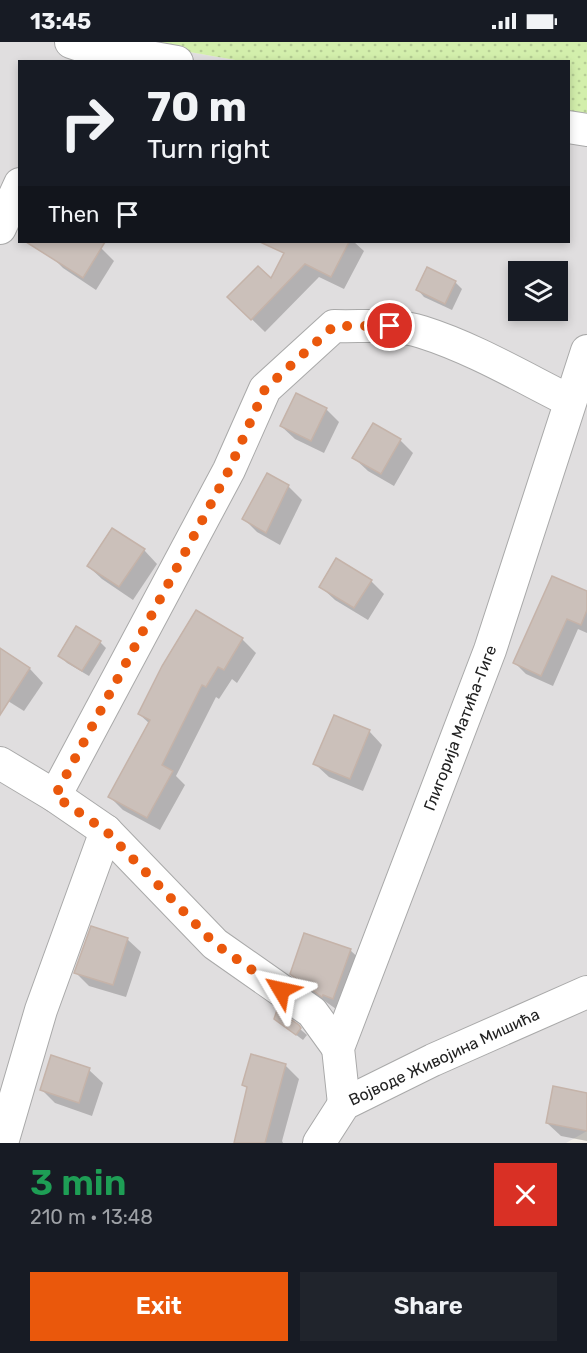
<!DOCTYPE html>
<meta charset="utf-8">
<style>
body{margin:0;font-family:Rubik,sans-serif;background:#20242c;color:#f1f3f6;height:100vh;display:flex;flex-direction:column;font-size:22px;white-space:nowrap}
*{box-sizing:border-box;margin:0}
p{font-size:20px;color:#9ea1a6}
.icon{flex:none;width:33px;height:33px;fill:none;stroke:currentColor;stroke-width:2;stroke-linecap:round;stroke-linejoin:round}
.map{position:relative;height:1101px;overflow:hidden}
.details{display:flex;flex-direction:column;background:#171b24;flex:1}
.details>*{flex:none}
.hud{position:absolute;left:18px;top:18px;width:552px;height:183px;border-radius:0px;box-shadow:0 3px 9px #0003;background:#171b24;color:#f1f3f6;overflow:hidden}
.fabs{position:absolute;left:508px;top:219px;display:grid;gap:12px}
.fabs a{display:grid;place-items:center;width:60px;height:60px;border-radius:0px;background:#171b24;box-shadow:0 3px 9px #0003;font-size:30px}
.pin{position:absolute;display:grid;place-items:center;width:51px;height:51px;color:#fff;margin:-26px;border:3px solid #fff;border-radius:50%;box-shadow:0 2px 6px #0007}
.me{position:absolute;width:66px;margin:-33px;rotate:306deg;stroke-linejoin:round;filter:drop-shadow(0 0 4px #0008)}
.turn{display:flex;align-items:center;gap:21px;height:126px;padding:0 30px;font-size:27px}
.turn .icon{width:78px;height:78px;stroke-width:2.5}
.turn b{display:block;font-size:42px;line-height:51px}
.then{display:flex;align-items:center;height:57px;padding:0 30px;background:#0003;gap:12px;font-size:22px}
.round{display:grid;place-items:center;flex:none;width:63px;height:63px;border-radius:0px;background:#20242c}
.overview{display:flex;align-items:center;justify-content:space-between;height:102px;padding:0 30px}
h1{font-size:36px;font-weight:600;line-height:45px;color:#1e9e55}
.primary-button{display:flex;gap:12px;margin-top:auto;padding:12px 30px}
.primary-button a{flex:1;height:69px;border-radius:0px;background:#ea580c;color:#fff;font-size:24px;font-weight:600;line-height:69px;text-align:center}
.primary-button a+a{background:#20242c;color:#f1f3f6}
.status{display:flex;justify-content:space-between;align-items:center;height:42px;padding:0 30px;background:#171b24;direction:ltr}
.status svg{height:16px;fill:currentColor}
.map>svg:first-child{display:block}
.residential{fill:#e0dedf;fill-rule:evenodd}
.grass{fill:url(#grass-dots)}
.shadow{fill:#0003}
.building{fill:#cbc0ba;stroke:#c5b3a9;stroke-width:1.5}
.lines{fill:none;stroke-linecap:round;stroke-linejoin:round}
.minor-casing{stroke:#a9a9a9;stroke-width:34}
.minor{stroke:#fff;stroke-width:32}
.route{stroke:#ea580c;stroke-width:10;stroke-dasharray:0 18}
.labels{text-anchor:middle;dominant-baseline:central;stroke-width:4.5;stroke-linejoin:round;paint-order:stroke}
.street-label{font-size:16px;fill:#222;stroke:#fff}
</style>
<div class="status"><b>13:45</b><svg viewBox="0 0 49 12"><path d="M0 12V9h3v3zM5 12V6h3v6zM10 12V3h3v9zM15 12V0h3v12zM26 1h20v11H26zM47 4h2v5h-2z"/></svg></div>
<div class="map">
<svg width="587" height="1101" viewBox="0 0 587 1101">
<defs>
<pattern id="grass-dots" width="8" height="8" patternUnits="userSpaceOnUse" patternTransform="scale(1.5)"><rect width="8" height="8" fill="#d3efac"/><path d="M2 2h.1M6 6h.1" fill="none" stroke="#b5cd94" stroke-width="1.8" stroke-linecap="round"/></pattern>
</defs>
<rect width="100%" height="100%" fill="#f2eee8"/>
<path class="residential" d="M0,0H132L241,19L20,20V200H568L569,78L587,82V1089L566,1101H0ZM519,230H558V268H519Z"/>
<path class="grass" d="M132,0H587V82L569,78L568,20L241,19Z"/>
<g class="shadow">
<path d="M58,200H91L101,206L114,219L96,248L63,226L50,213Z"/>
<path d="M292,200H354L364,209L344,247L319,235L265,290L229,255L271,239Z"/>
<path d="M455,240L462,247L452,268L424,255L418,248Z"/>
<path d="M326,367L339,380L324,411L295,397L281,384Z"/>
<path d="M400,398L413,411L394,444L368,429L354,416Z"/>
<path d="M268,433L288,444L302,458L280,503L257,490L244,477Z"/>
<path d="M144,508L157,522L133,558L102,537L88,524Z"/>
<path d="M371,539L384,552L368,578L335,558L321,545Z"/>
<path d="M587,551V591L578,587L553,644L526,632L515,621Z"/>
<path d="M196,570L242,597L256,611L237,641L232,637L219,657L216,655L176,734L185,743L160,788L123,768L110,755L150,682L139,672Z"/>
<path d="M100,600L106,606L89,634L67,621L60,614Z"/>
<path d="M0,608L30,627L43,641L24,669L0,654Z"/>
<path d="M369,689L382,703L363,749L329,735L315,722Z"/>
<path d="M127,897L141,910L126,955L89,944L75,930Z"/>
<path d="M350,908L364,921L336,967L305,945L291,932Z"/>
<path d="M283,983L300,987L307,993L303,998Z"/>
<path d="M285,1023L299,1037L282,1099L283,1101H235L248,1047L244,1043Z"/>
<path d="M89,1028L103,1041L92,1074L55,1061L42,1048Z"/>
<path d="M587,1052V1099L561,1094L547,1081Z"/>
</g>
<g class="building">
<path d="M26,200H105L83,236Z"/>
<path d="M260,200H349L331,235L305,222L251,278L227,255L258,224L271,236L284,211Z"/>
<path d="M427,225L456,239L445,262L416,248Z"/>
<path d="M296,351L327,366L311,399L280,384Z"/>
<path d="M373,381L401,397L381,432L352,416Z"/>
<path d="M267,431L289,443L266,491L242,477Z"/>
<path d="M112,486L145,507L119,545L87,524Z"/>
<path d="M336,516L372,538L354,566L319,545Z"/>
<path d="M552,534L587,549V568L581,583L567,577L541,634L513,621Z"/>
<path d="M196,568L243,596L224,628L218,625L206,645L202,643L162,723L173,729L147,776L108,755L150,678L138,672L162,624Z"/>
<path d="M76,584L101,599L82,629L58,614Z"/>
<path d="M0,606L30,626L0,673Z"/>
<path d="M334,673L370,688L350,737L313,722Z"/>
<path d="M91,884L128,896L113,943L74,931Z"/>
<path d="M304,891L351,907L333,957L323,953L322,955L290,932Z"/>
<path d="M277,968L299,983L301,986L296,993L274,977Z"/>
<path d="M251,1012L286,1022L265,1101H234L247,1045L242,1043Z"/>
<path d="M51,1013L90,1026L79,1061L40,1048Z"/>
<path d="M553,1044L587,1051V1089L546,1081Z"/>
</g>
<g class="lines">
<g class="minor-casing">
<g id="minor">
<path d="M71,0L80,3L177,20"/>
<path d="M568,85L587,88"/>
<path d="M0,186L20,142"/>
<path d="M0,721L55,754L106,789L215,902L312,970L338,1006"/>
<path d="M55,754L229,428L265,347L334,284C363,285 394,281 422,290C473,306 522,335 570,359"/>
<path d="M344,1062L338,1006L490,608L587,309"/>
<path d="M2,1101L41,968L106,789"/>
<path d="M319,1101L344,1062L433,1018L587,950"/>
</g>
</g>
<use href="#minor" class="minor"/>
</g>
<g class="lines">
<path class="route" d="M281,948L215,902L106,789L55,754L229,428L265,347L334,284H390"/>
</g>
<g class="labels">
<g class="street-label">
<text transform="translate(460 686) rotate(-69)">Глигорија Матића-Гиге</text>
<text transform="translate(444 1015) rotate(-25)">Војводе Живојина Мишића</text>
</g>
</g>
</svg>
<div class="fabs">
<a><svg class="icon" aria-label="layers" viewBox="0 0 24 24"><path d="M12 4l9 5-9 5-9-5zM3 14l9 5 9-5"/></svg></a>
</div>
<div class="pin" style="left:390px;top:284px;background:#d93025"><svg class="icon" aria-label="arrive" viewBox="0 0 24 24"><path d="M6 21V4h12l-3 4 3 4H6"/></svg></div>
<svg class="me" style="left:281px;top:948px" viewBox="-20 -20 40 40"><path d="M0-17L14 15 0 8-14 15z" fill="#ea580c" stroke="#fff" stroke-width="4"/></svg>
<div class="hud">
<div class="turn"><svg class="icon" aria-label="right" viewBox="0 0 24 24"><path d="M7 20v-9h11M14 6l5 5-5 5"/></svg><div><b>70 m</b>Turn right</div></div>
<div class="then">Then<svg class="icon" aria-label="arrive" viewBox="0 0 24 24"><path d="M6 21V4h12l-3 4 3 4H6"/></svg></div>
</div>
</div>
<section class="details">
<div class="overview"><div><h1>3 min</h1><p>210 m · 13:48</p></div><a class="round" style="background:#d93025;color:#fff"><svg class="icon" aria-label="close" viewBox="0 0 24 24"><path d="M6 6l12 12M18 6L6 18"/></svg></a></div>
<div class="primary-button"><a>Exit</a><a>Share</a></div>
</section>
